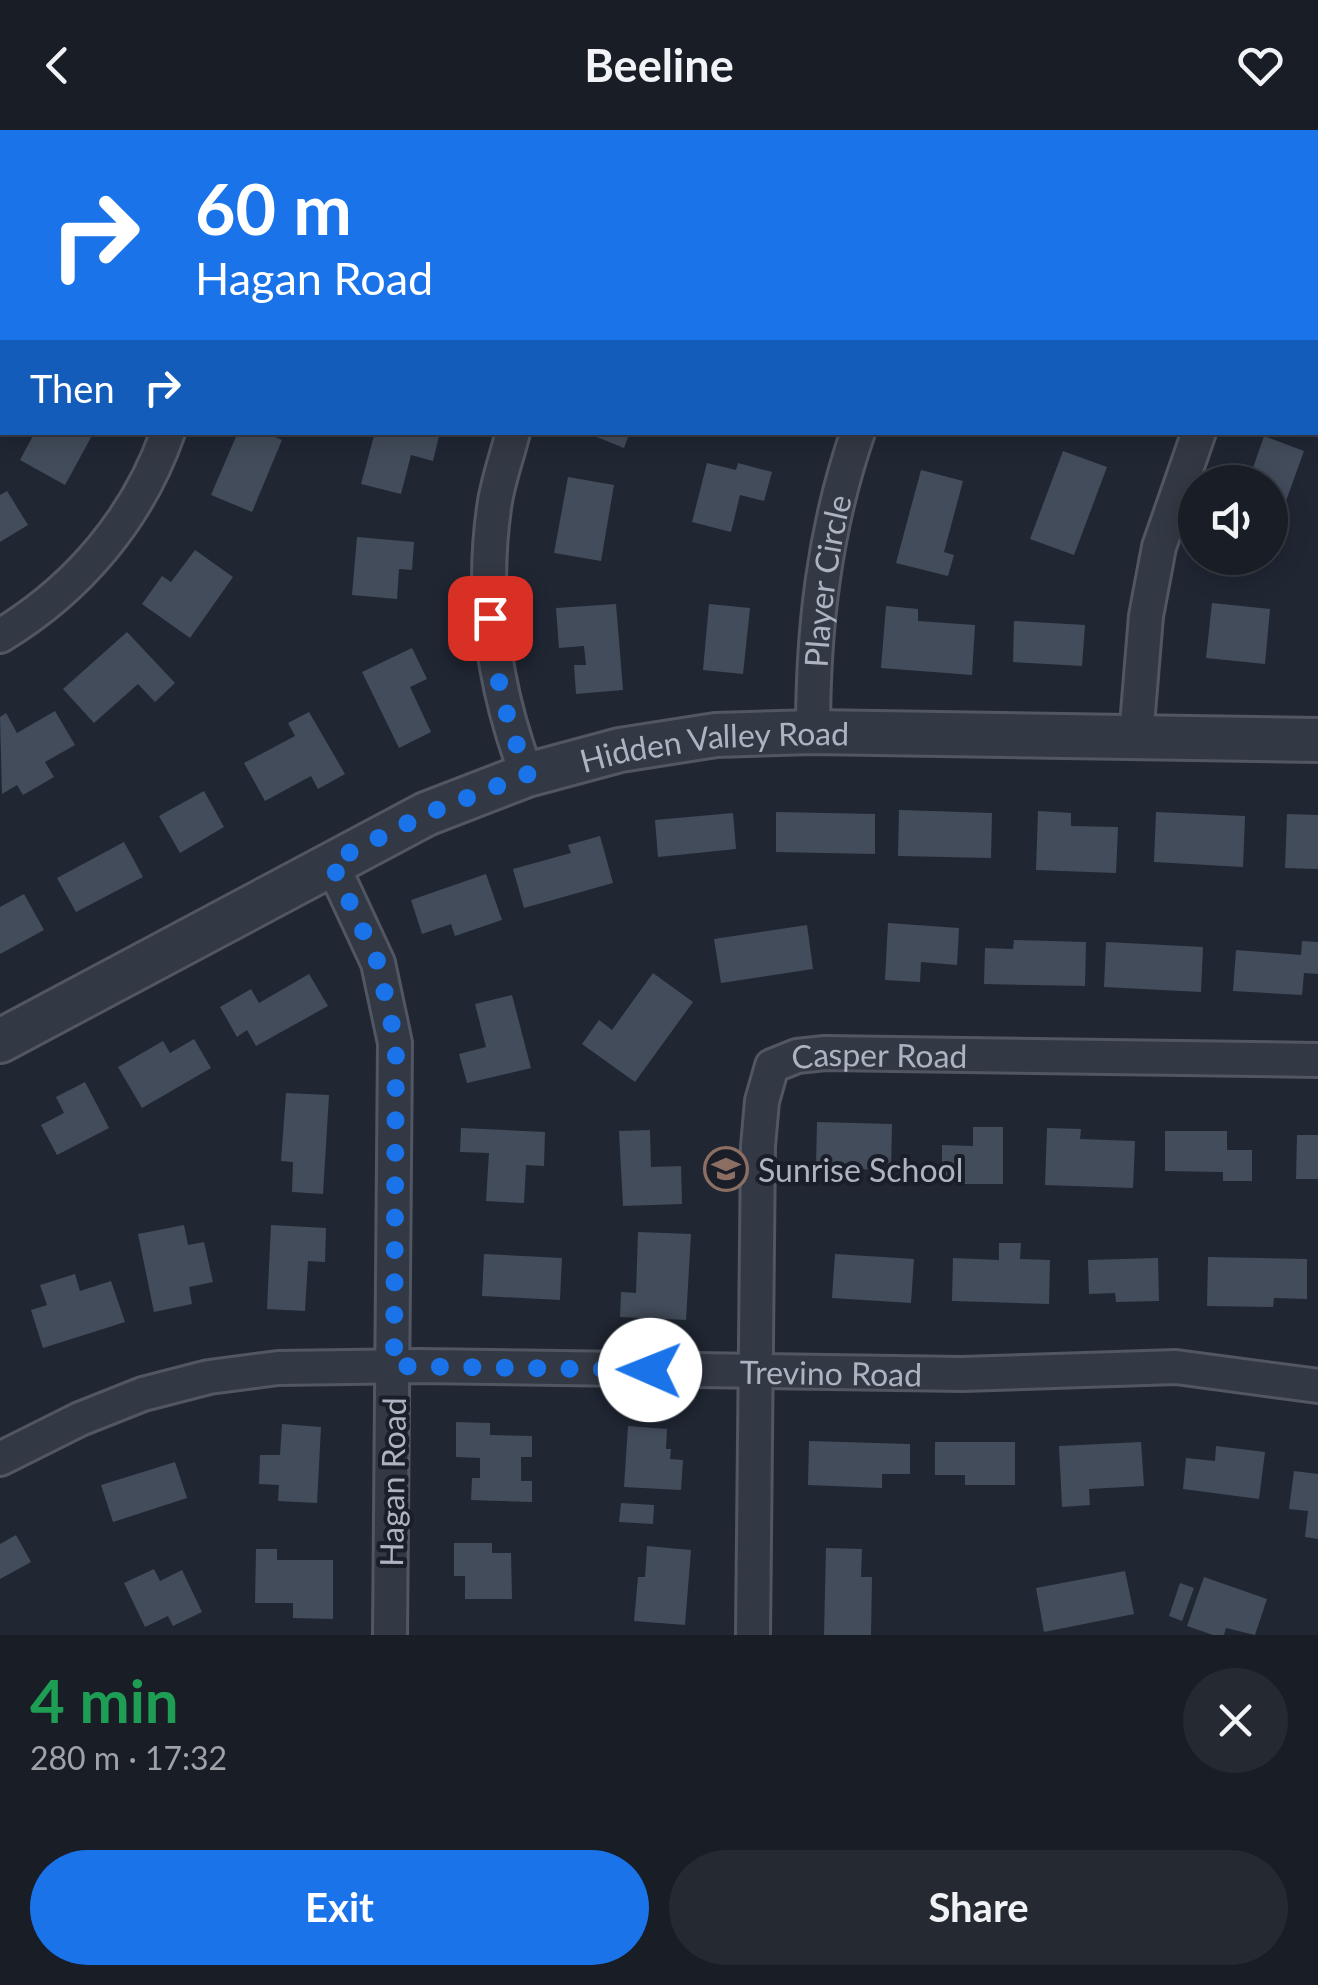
<!DOCTYPE html>
<meta charset="utf-8">
<style>
body{margin:0;font-family:Lato,sans-serif;background:#252a32;color:#f1f3f6;height:100vh;display:flex;flex-direction:column;font-size:38px;white-space:nowrap}
*{box-sizing:border-box;margin:0}
p{font-size:32px;color:#9fa2a7}
.icon{flex:none;width:55px;height:55px;fill:none;stroke:currentColor;stroke-width:2;stroke-linecap:round;stroke-linejoin:round}
.map{position:relative;height:1505px;overflow:hidden}
.panel{display:flex;flex-direction:column;background:#181d26;flex:1}
.panel>*{flex:none}
.top-card{position:absolute;left:0px;top:0px;width:1320px;height:305px;box-shadow:0 5px 25px #0003,0 0 0 2px #363b43;background:#1a73e8;color:#fff;overflow:hidden}
.tools{position:absolute;left:1178px;top:335px;display:grid;gap:20px}
.tools a{display:grid;place-items:center;width:110px;height:110px;border-radius:50%;background:#181d26;box-shadow:0 5px 25px #0003,0 0 0 2px #363b43;font-size:50px}
.pin{position:absolute;display:grid;place-items:center;width:85px;height:85px;color:#fff;margin:-42px;border-radius:20px;box-shadow:0 5px 15px #0006}
.me{position:absolute;width:110px;margin:-55px;rotate:271deg;stroke-linejoin:round;filter:drop-shadow(0 0 8px #0008)}
.turn{display:flex;align-items:center;gap:35px;height:210px;padding:0 30px;font-size:45px}
.turn .icon{width:130px;height:130px;stroke-width:2.5}
.turn b{display:block;font-size:70px;line-height:85px}
.then{display:flex;align-items:center;height:95px;padding:0 30px;background:#0003;gap:20px;font-size:38px}
.round{display:grid;place-items:center;flex:none;width:105px;height:105px;border-radius:52px;background:#252a32}
.head{display:flex;align-items:center;justify-content:space-between;height:170px;padding:0 30px}
h1{font-size:60px;font-weight:700;line-height:75px;color:#1e9e55}
.action{display:flex;gap:20px;margin-top:auto;padding:20px 30px}
.action a{flex:1;height:115px;border-radius:60px;background:#1a73e8;color:#fff;font-size:40px;font-weight:700;line-height:115px;text-align:center}
.action a+a{background:#252a32;color:#f1f3f6}
header{display:flex;justify-content:space-between;align-items:center;height:130px;padding:0 30px;background:#181d26;font-size:45px;font-weight:700}
.map>svg:first-child{display:block}
.building{fill:#434c5b}
.lines{fill:none;stroke-linecap:round;stroke-linejoin:round}
.minor-casing{stroke:#515662;stroke-width:38}
.tertiary-casing{stroke:#515662;stroke-width:48}
.minor{stroke:#333944;stroke-width:32}
.tertiary{stroke:#333944;stroke-width:42}
.route{stroke:#1a73e8;stroke-width:18;stroke-dasharray:0 32.4}
.labels{text-anchor:middle;dominant-baseline:central;stroke-width:8;stroke-linejoin:round;paint-order:stroke}
.street-label{font-size:32px;fill:#adb3c1;stroke:#191e28}
.poi-label{font-size:32px;fill:#adb3c1;stroke:#191e28;text-anchor:start}
</style>
<header><svg class="icon" aria-label="back" viewBox="0 0 24 24"><path d="M15 5l-7 7 7 7"/></svg>Beeline<svg class="icon" aria-label="heart" viewBox="0 0 24 24"><path d="M12 20l-8-8c-3-5 5-10 8-4 3-6 11-1 8 4z"/></svg></header>
<div class="map">
<svg width="1318" height="1505" viewBox="0 0 1318 1505">
<rect width="100%" height="100%" fill="#202733"/>
<g class="building">
<path d="M35,302H94L65,355L20,330Z"/>
<path d="M238,302H264L282,310L252,382L211,365Z"/>
<path d="M375,302H440L433,331L411,325L401,364L361,354Z"/>
<path d="M584,302H630L624,318Z"/>
<path d="M1264,306L1304,321L1273,407L1270,406V352H1248Z"/>
<path d="M1063,321L1107,337L1074,425L1030,409Z"/>
<path d="M707,333L736,340L738,333L772,342L764,371L740,365L731,402L692,392Z"/>
<path d="M921,340L963,351L944,422L954,425L948,446L896,433Z"/>
<path d="M568,347L614,355L601,431L554,423Z"/>
<path d="M7,361L28,395L0,412V365Z"/>
<path d="M357,407L414,412L412,440L399,439L397,469L352,465Z"/>
<path d="M195,420L233,447L190,508L142,474L162,446L171,452Z"/>
<path d="M1212,473L1270,479L1265,534L1206,528Z"/>
<path d="M616,474L623,560L576,564L574,535H586L584,516L559,518L556,478Z"/>
<path d="M709,474L750,478L743,544L703,540Z"/>
<path d="M886,476L918,479V491L975,495L972,545L881,538Z"/>
<path d="M1014,491L1085,495L1082,536L1013,532Z"/>
<path d="M127,502L175,553L155,572L138,554L94,593L63,559Z"/>
<path d="M412,518L427,549L410,557L431,602L399,618L362,542Z"/>
<path d="M55,581L75,615L45,632L54,647L23,665L17,655L2,664L0,587L6,583L17,603Z"/>
<path d="M309,582L345,644L318,659L311,646L265,671L244,633L295,606L288,593Z"/>
<path d="M204,661L224,697L180,723L159,686Z"/>
<path d="M899,680L992,683L991,728L898,726Z"/>
<path d="M1038,681L1071,683V696L1118,697L1116,743L1036,740Z"/>
<path d="M776,682L875,684V724L776,722Z"/>
<path d="M1156,682L1245,686L1243,737L1154,732Z"/>
<path d="M733,683L736,719L658,727L655,690Z"/>
<path d="M1287,684L1318,685V739L1285,738Z"/>
<path d="M600,706L613,753L524,778L513,739L571,723L568,715Z"/>
<path d="M124,712L143,747L76,782L57,748Z"/>
<path d="M486,744L502,790L455,806L451,794L422,804L411,770Z"/>
<path d="M24,764L44,800L0,824V777Z"/>
<path d="M888,793L959,798L957,835L921,832L920,852L885,850Z"/>
<path d="M807,795L813,839L721,853L714,809Z"/>
<path d="M1014,810L1086,812L1085,856L984,854L985,818L1013,819Z"/>
<path d="M1302,811L1318,812V844L1304,843L1302,865L1233,861L1236,820L1301,825Z"/>
<path d="M1106,812L1203,817L1201,862L1104,857Z"/>
<path d="M653,843L693,872L635,952L582,914L599,890L612,900Z"/>
<path d="M309,844L328,876L256,916L247,900L237,907L220,877L251,859L259,873Z"/>
<path d="M512,865L531,938L467,953L459,924L486,917L475,874Z"/>
<path d="M194,909L211,938L142,978L118,937L163,911L170,923Z"/>
<path d="M85,952L109,998L57,1025L41,995L64,983L56,967Z"/>
<path d="M286,963L329,965L323,1064L292,1062L293,1032L281,1031Z"/>
<path d="M817,992L892,994L891,1040L816,1038Z"/>
<path d="M973,997H1003V1054H942V1015L973,1016Z"/>
<path d="M461,998L545,1002L544,1036L526,1035L524,1073L486,1071L489,1023L460,1022Z"/>
<path d="M1047,998L1081,999L1080,1009L1135,1011L1133,1058L1045,1055Z"/>
<path d="M650,1000L651,1037L681,1036L682,1074L623,1076L619,1001Z"/>
<path d="M1165,1001H1227V1020H1252V1051H1223V1042L1165,1041Z"/>
<path d="M1297,1005H1318V1049H1296Z"/>
<path d="M184,1095L188,1115L204,1112L213,1152L189,1157L192,1174L154,1182L138,1104Z"/>
<path d="M271,1095L326,1098L325,1132L308,1131L305,1181L267,1179Z"/>
<path d="M638,1102L691,1104L686,1190L620,1187L621,1162L636,1163Z"/>
<path d="M999,1113H1021L1020,1129L1050,1130L1049,1174L952,1171L953,1128L999,1130Z"/>
<path d="M484,1124L562,1128L560,1170L482,1166Z"/>
<path d="M835,1124L914,1129L911,1173L832,1168Z"/>
<path d="M1208,1127L1307,1129V1169L1274,1168L1273,1177L1207,1176Z"/>
<path d="M1158,1128L1159,1171L1116,1172L1115,1163L1089,1164L1088,1130Z"/>
<path d="M75,1144L80,1161L111,1151L125,1192L43,1218L31,1180L47,1175L40,1155Z"/>
<path d="M456,1292L490,1293V1305L532,1306V1327H521V1351H532V1372L471,1370L472,1348H480V1328L456,1327Z"/>
<path d="M282,1294L321,1297L317,1373L278,1371L279,1355L259,1354L260,1325H280Z"/>
<path d="M628,1296L667,1299L666,1319H671L670,1329L683,1330L681,1360L624,1357Z"/>
<path d="M809,1311L910,1314V1344H882V1358L808,1355Z"/>
<path d="M935,1312H1015V1355H965V1345H935Z"/>
<path d="M1141,1312L1144,1356L1089,1359L1090,1375L1062,1377L1059,1316Z"/>
<path d="M1216,1316L1265,1322L1259,1369L1183,1359L1186,1328L1215,1331Z"/>
<path d="M175,1332L187,1368L113,1392L101,1355Z"/>
<path d="M1294,1341L1318,1344V1409L1305,1407L1308,1381L1289,1379Z"/>
<path d="M621,1373L654,1375L653,1394L619,1392Z"/>
<path d="M16,1405L31,1432L0,1449V1414Z"/>
<path d="M454,1413H492V1423H511L512,1469H465V1446H454Z"/>
<path d="M647,1416L691,1420L685,1495L634,1491L638,1447H645Z"/>
<path d="M826,1418L862,1419L861,1447H872L871,1505H824Z"/>
<path d="M256,1419H277V1430H333V1489L293,1488V1473H255Z"/>
<path d="M154,1439L160,1451L182,1440L202,1482L173,1496L168,1486L145,1497L124,1453Z"/>
<path d="M1125,1441L1134,1484L1044,1502L1036,1458Z"/>
<path d="M1204,1447L1267,1469L1255,1505L1226,1498L1224,1505H1213L1187,1496Z"/>
<path d="M1180,1453L1194,1458L1182,1491L1169,1486Z"/>
</g>
<g class="lines">
<g class="minor-casing">
<g id="minor">
<path d="M256,2L257,0"/>
<path d="M627,2L628,0"/>
<path d="M1315,2L1316,0"/>
<path d="M513,302C507,327 497,353 494,378C481,470 494,558 527,645"/>
<path d="M0,506C78,459 138,388 168,302"/>
<path id="s1" d="M813,602C813,499 824,400 858,302"/>
<path d="M1136,607L1146,486L1159,417L1199,302"/>
<path d="M331,732L378,833L395,913L390,1505"/>
<path id="s2" d="M0,1329L80,1289L143,1264L209,1247L278,1238L420,1236L962,1244L1176,1237L1318,1256"/>
<path id="s3" d="M753,1505L758,1016L762,971L772,936L797,926L825,923L1318,930"/>
</g>
</g>
<g class="tertiary-casing">
<g id="tertiary">
<path id="s4" d="M0,911L426,684L527,645L620,620L716,605L813,602L1318,610"/>
</g>
</g>
<use href="#minor" class="minor"/>
<use href="#tertiary" class="tertiary"/>
</g>
<g class="lines">
<path class="route" d="M490,488C494,543 507,593 528,644L426,684L331,732L378,833L396,913L394,1236L650,1240"/>
</g>
<defs>
<g id="school-ring" transform="scale(2.25)"><circle r="9.5" fill="#191e28" stroke="#8d6e63" stroke-width="1.5"/><path d="M0-5L7-2L0 1L-7-2ZM-4 1L0 2.5L4 1V4Q0 6-4 4Z" fill="#8d6e63"/></g>
</defs>
<g fill-rule="evenodd">
<use href="#school-ring" x="726" y="1039"/>
</g>
<g class="labels">
<g class="street-label">
<text stroke="none"><textPath href="#s1" startOffset="152">Player Circle</textPath></text>
<text stroke="none"><textPath href="#s4" startOffset="782">Hidden Valley Road</textPath></text>
<text stroke="none"><textPath href="#s3" startOffset="680">Casper Road</textPath></text>
<text stroke="none"><textPath href="#s2" startOffset="848">Trevino Road</textPath></text>
<text transform="translate(392 1352) rotate(-89)">Hagan Road</text>
</g>
<g class="poi-label">
<text x="758" y="1039">Sunrise School</text>
</g>
</g>
</svg>
<div class="tools">
<a><svg class="icon" aria-label="sound" viewBox="0 0 24 24"><path d="M4 9h4l5-4v14l-5-4H4zM17 9q2 3 0 6"/></svg></a>
</div>
<div class="pin" style="left:490px;top:488px;background:#d93025"><svg class="icon" aria-label="arrive" viewBox="0 0 24 24"><path d="M6 21V4h12l-3 4 3 4H6"/></svg></div>
<svg class="me" style="left:650px;top:1240px" viewBox="-20 -20 40 40"><circle r="19" fill="#fff"/><path d="M0-13L10 11 0 6-10 11z" fill="#1a73e8"/></svg>
<div class="top-card">
<div class="turn"><svg class="icon" aria-label="right" viewBox="0 0 24 24"><path d="M7 20v-9h11M14 6l5 5-5 5"/></svg><div><b>60 m</b>Hagan Road</div></div>
<div class="then">Then<svg class="icon" aria-label="right" viewBox="0 0 24 24"><path d="M7 20v-9h11M14 6l5 5-5 5"/></svg></div>
</div>
</div>
<section class="panel">
<div class="head"><div><h1>4 min</h1><p>280 m · 17:32</p></div><a class="round"><svg class="icon" aria-label="close" viewBox="0 0 24 24"><path d="M6 6l12 12M18 6L6 18"/></svg></a></div>
<div class="action"><a>Exit</a><a>Share</a></div>
</section>
